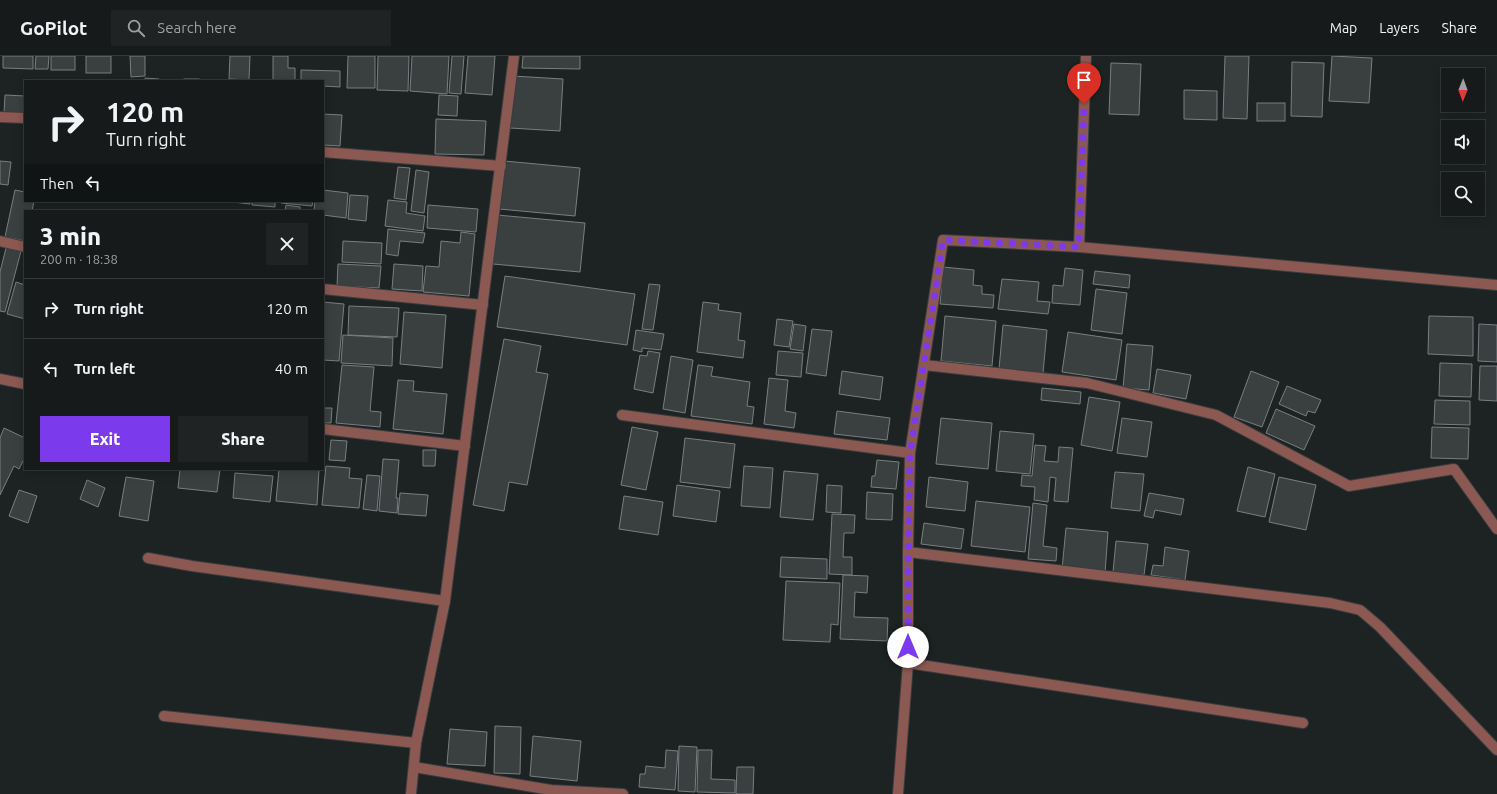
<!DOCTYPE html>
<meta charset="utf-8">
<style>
body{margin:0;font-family:Ubuntu,sans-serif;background:#1f2323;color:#f1f3f6;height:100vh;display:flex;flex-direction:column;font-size:15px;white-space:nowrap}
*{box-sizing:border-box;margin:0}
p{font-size:13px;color:#9ea1a2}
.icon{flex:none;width:22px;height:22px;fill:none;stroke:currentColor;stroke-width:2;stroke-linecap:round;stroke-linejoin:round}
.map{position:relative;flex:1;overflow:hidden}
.details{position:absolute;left:24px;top:154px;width:300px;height:260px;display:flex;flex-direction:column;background:#161a1a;border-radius:0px;box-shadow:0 2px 10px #0003,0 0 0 1px #353839}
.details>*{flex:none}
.guide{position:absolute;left:24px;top:24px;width:300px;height:122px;border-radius:0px;box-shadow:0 2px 10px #0003,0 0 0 1px #353839;background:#161a1a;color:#f1f3f6;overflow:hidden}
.needle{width:26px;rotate:181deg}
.tools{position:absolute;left:1441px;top:12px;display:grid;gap:8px}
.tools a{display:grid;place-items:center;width:44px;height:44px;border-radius:0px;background:#161a1a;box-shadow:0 2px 10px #0003,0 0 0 1px #353839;font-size:20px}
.pin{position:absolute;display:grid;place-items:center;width:34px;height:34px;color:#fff;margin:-41px -17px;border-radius:50% 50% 50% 0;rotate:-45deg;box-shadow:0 0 4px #0007}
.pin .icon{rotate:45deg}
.me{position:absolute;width:44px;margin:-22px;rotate:0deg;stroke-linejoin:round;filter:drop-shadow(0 0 3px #0008)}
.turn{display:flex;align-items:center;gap:14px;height:84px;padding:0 16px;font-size:18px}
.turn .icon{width:52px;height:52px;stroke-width:2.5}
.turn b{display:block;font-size:28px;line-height:34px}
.then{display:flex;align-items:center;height:38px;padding:0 16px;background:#0003;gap:8px;font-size:15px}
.round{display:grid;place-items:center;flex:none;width:42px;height:42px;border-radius:0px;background:#1f2323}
.headline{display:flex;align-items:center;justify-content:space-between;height:68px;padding:0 16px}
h1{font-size:24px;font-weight:800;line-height:30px}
.button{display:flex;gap:8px;margin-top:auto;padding:8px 16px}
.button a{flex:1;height:46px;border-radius:0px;background:#7c3aed;color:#fff;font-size:16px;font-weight:800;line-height:46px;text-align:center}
.button a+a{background:#1f2323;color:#f1f3f6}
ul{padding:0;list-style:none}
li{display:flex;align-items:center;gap:12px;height:60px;padding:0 16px;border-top:1px solid #353839}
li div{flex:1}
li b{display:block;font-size:15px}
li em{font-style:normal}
header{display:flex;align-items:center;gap:24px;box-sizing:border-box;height:56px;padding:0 20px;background:#161a1a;border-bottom:1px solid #353839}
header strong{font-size:19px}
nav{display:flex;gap:22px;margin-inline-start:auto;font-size:14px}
.search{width:280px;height:36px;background:#1f2323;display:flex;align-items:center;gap:10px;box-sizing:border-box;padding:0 14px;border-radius:0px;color:#9ea1a2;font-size:15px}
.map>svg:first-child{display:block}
.building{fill:#3a3f40;stroke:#797f80}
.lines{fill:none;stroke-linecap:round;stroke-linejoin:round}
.minor-casing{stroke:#383d3e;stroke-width:12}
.minor{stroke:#8c5852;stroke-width:10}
.route{stroke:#7c3aed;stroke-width:7;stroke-dasharray:0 12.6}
</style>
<header>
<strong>GoPilot</strong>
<div class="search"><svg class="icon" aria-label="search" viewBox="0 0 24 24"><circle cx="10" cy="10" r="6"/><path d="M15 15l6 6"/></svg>Search here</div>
<nav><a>Map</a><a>Layers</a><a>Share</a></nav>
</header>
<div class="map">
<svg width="1497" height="738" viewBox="0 0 1497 738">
<rect width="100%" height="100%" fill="#1d2223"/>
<g class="building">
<path d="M3,0H33V13L3,12Z"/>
<path d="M36,0H49L48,13H35Z"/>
<rect x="51" y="0" width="24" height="14"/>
<rect x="86" y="0" width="25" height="17"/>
<path d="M130,0H145V20L131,21Z"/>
<path d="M230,0H250L249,24L229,23Z"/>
<path d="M273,0H288V12H295V24H273Z"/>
<path d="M348,0H375V32H347Z"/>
<path d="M378,0H409L408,35L377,34Z"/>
<path d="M412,0H449L447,38L410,35Z"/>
<path d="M452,0H464L461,38L449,37Z"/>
<path d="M468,0H495L492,39L465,37Z"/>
<path d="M523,0H580V13L522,12Z"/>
<path d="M1225,0H1249L1247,63L1223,62Z"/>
<path d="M1332,0L1372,2L1369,47L1329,45Z"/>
<path d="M1292,6L1324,7L1322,61L1291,60Z"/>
<path d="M1111,7L1141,8L1139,59L1109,58Z"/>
<path d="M301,14L340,15V31L323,30V25H301Z"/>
<path d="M513,20L563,23L560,75L510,72Z"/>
<path d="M145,22L159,23V25H145Z"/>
<rect x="184" y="23" width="15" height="2"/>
<path d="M1184,34L1217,35V64L1184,63Z"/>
<path d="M5,39L25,40V58H4Z"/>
<path d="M439,39L458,40L457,60L438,59Z"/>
<rect x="1257" y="47" width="28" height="18"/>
<path d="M323,58L342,59L340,90L323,89Z"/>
<path d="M436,63L486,65L484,99L435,98Z"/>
<path d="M0,105L11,106L8,129L0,128Z"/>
<path d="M504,105L580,112L575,160L499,153Z"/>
<path d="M398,111L410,112L406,144L394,142Z"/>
<path d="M416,114L429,116L424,157L411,155Z"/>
<path d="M15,134L25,136V145H34L32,155H25V185L5,181Z"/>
<path d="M323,134L348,137L346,162L323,159V155H314L315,145H323Z"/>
<path d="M350,139L368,140L366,165L348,163Z"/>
<path d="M388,144L407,146L406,157L425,160L423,175L385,170Z"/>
<path d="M224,145H250V148Z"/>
<path d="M252,145H275V151L252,149Z"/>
<path d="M281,145H313L312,150L281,147Z"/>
<path d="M286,149L300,151V155H285Z"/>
<path d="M428,149L478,153L476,176L427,172Z"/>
<path d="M497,159L585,167L580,216L493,208Z"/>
<path d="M388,173L425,177L423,187L400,185L398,200L386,198Z"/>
<path d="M461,176L475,178L469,240L423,236L426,210L439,211L441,185L460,187Z"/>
<path d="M343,185L382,187L381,208L342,206Z"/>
<path d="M6,192L21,195L5,256L0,255V216Z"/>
<path d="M338,208L381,210L379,232L337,230Z"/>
<path d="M394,208L423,210L422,235L392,233Z"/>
<path d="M943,211L974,214L973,229L982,230V238L994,239L993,252L940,248Z"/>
<path d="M1065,212L1083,214L1080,249L1052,247L1053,229L1063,230Z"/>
<path d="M1095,215L1130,219L1129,232L1093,228Z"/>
<path d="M505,220L635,238L627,289L497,271Z"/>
<path d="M1002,223L1039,226L1037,245L1050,246L1048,258L998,253Z"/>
<path d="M16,226L25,229V263L7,258Z"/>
<path d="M649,228L660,229L653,274L642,273Z"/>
<path d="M1096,233L1127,237L1122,278L1091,274Z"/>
<path d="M323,246L344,248L339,305L323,304Z"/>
<path d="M703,246L719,248L718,254L741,257L738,284L745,285L743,302L697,296Z"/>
<path d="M349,250L399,252L397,281L348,279Z"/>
<path d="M404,256L446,259L442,312L400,308Z"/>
<path d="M945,260L996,265L992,310L941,305Z"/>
<path d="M1429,260L1473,261V300L1428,298Z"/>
<path d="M777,263L793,265L789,291L774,289Z"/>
<path d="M794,268L806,270L803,295L790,293Z"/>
<path d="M1479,268L1497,269V306L1478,305Z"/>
<path d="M1003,269L1047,274L1043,317L999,313Z"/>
<path d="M812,273L832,275L826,320L806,317Z"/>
<path d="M636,274L664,278L661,294L642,292V296L633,294Z"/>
<path d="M1068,276L1122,284L1116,324L1062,316Z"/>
<path d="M343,279L393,282L392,310L341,307Z"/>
<path d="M504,283L541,290L536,316L548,318L527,429L509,426L504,455L473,449Z"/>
<path d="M1127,288L1153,290L1149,334L1123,332Z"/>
<path d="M648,295L660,297L653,337L634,333L640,299L647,300Z"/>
<path d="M778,295L803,297L801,321L776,319Z"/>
<path d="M671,300L693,304L685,357L663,353Z"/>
<path d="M1440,307L1472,308L1471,341L1439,340Z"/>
<path d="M342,309L374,311L370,355L381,356L380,371L336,367Z"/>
<path d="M698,309L713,311L711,320L750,326L747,350L754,351L752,368L691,360Z"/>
<path d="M1480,310H1497V345L1479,344Z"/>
<path d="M1157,313L1191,319L1186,343L1153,337Z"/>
<path d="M842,315L883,321L880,344L839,338Z"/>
<path d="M1251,315L1279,326L1262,371L1234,361Z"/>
<path d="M769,322L788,324L785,355L796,357L794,372L764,368Z"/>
<path d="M398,324L414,325L413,335L447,338L443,378L393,373Z"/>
<path d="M1287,330L1321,344L1315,357L1308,355L1306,360L1279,348Z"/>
<path d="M1042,332L1081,336L1080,348L1041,344Z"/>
<path d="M1089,341L1120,346L1112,395L1081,389Z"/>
<path d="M1435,344L1470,345V369L1434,368Z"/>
<path d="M323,352H332L331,367H323Z"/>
<path d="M1276,353L1315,370L1304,394L1266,377Z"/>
<path d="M837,355L890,362L887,384L834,378Z"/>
<path d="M941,362L992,367L988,413L936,408Z"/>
<path d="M1122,362L1152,366L1147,401L1117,397Z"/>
<path d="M632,371L658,376L646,434L621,429Z"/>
<path d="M1432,371L1469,372L1468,403L1431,402Z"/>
<path d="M4,372L25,382V401L19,413L14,410L0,439V382Z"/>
<path d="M1000,375L1034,378L1030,418L996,415Z"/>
<path d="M685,382L735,388L730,432L680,426Z"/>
<path d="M331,384L347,385L345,405L329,404Z"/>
<path d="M1035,389L1046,390L1044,405L1058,406L1059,391L1073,392L1068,446L1054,445L1056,422L1050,421L1048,446L1034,444L1035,431L1021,430L1022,419L1032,420Z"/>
<path d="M423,394H436L435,410H423Z"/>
<path d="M383,403L399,404L396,442H398L397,457L379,455Z"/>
<path d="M877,404L899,406L896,433L871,431L872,420H875Z"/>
<path d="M326,410L350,412L349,422L362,423L359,452L322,449Z"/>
<path d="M744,410L773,412L770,452L741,450Z"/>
<path d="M1248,411L1275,418L1265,461L1237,455Z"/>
<path d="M180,413H220L217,436L178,432Z"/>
<path d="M279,413H319L317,449L276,445Z"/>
<path d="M784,415L818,418L813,464L780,461Z"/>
<path d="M1115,416L1144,418L1140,455L1111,452Z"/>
<path d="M235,417L273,420L270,446L233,442Z"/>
<path d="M367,419L380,420L377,455L363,453Z"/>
<path d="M126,421L154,425L148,465L119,460Z"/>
<path d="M929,421L968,426L965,455L926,451Z"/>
<path d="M1279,421L1316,429L1306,474L1269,466Z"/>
<path d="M87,424L105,432L98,451L80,443Z"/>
<path d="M677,429L720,435L716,466L673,460Z"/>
<path d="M827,429L842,430L841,457L826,456Z"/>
<path d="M19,434L37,440L28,467L9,460Z"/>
<path d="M867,436L893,438L892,464L866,463Z"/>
<path d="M400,437L428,439L426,460L398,458Z"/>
<path d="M1149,437L1184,443L1181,459L1155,454L1153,462L1144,460Z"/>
<path d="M624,440L663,446L658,479L619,473Z"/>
<path d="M976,445L1030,451L1025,496L971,490Z"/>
<path d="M1033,447L1047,449L1043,490L1057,492L1056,505L1028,503Z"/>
<path d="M832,458L855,459L854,477H844L843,501H852V519L829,518Z"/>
<path d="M924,467L964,473L961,493L921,488Z"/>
<path d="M1066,472L1108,476L1105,517L1062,513Z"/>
<path d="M1116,485L1148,488L1144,519L1113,516Z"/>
<path d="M1165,491L1189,495L1185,524L1151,519L1153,509L1163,510Z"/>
<path d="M781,501L827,503V523L780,521Z"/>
<path d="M843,519L868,520L867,537L855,536L854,561L888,562L887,585L840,583Z"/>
<path d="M786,525L840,527L838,569L831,568L830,586L783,584Z"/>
<path d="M495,670L521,671L520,718L494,717Z"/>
<path d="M450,673L487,676L485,710L447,708Z"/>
<path d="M533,680L581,685L577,725L530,720Z"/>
<path d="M679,690L697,691L695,736L678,735Z"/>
<path d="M666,694L678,695L675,734L639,731L640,718H645L646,710L665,712Z"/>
<path d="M698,694H712L711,723L735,724V737L697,736Z"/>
<path d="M737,711H754L753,738H736Z"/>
</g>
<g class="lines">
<g class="minor-casing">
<g id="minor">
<path d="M0,61L25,62"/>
<path d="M323,96L501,110"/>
<path d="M0,185L25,191"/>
<path d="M1079,191L1086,0"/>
<path d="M323,233L483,249"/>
<path d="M924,309L1087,327L1216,359L1349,430L1454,413L1497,473"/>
<path d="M0,323L25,328"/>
<path d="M622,359L910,397"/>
<path d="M323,373L465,390"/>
<path d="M908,496L1330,547L1360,554L1380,571L1497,694"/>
<path d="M148,502L192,510L445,545"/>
<path d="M908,607L1303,667"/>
<path d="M164,660L416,687"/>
<path d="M414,711L551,734L623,738"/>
<path d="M411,738L416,687L445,545L514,0"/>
<path d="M898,738L908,607V496L910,397L943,184L1079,191L1497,229"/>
</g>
</g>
<use href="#minor" class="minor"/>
</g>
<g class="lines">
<path class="route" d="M908,591V496L910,398L943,184L1079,191L1084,48"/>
</g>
</svg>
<div class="tools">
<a><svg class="needle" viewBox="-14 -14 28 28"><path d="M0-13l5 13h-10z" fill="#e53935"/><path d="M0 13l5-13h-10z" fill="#9ea1a2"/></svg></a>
<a><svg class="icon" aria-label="sound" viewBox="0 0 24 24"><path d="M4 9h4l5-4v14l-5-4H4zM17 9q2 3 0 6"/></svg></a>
<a><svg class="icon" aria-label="search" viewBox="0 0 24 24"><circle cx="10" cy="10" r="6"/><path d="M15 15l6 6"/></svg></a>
</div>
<div class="pin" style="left:1084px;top:48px;background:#d93025"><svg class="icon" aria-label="arrive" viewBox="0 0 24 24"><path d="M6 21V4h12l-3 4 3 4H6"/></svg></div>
<svg class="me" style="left:908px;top:591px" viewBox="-20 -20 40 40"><circle r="19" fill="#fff"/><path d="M0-13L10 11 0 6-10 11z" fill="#7c3aed"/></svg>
<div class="guide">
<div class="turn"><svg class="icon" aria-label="right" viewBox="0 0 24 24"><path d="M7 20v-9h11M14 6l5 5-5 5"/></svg><div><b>120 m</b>Turn right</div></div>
<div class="then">Then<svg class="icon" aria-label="left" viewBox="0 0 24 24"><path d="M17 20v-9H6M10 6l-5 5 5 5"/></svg></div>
</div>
<section class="details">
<div class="headline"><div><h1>3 min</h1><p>200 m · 18:38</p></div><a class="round"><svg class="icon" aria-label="close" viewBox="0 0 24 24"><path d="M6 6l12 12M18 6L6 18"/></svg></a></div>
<ul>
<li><svg class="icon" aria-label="right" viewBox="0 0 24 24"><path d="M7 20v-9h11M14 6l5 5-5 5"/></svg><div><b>Turn right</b></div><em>120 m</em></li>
<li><svg class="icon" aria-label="left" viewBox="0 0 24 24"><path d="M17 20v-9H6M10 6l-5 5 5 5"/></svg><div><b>Turn left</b></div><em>40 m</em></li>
</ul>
<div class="button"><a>Exit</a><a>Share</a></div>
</section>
</div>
